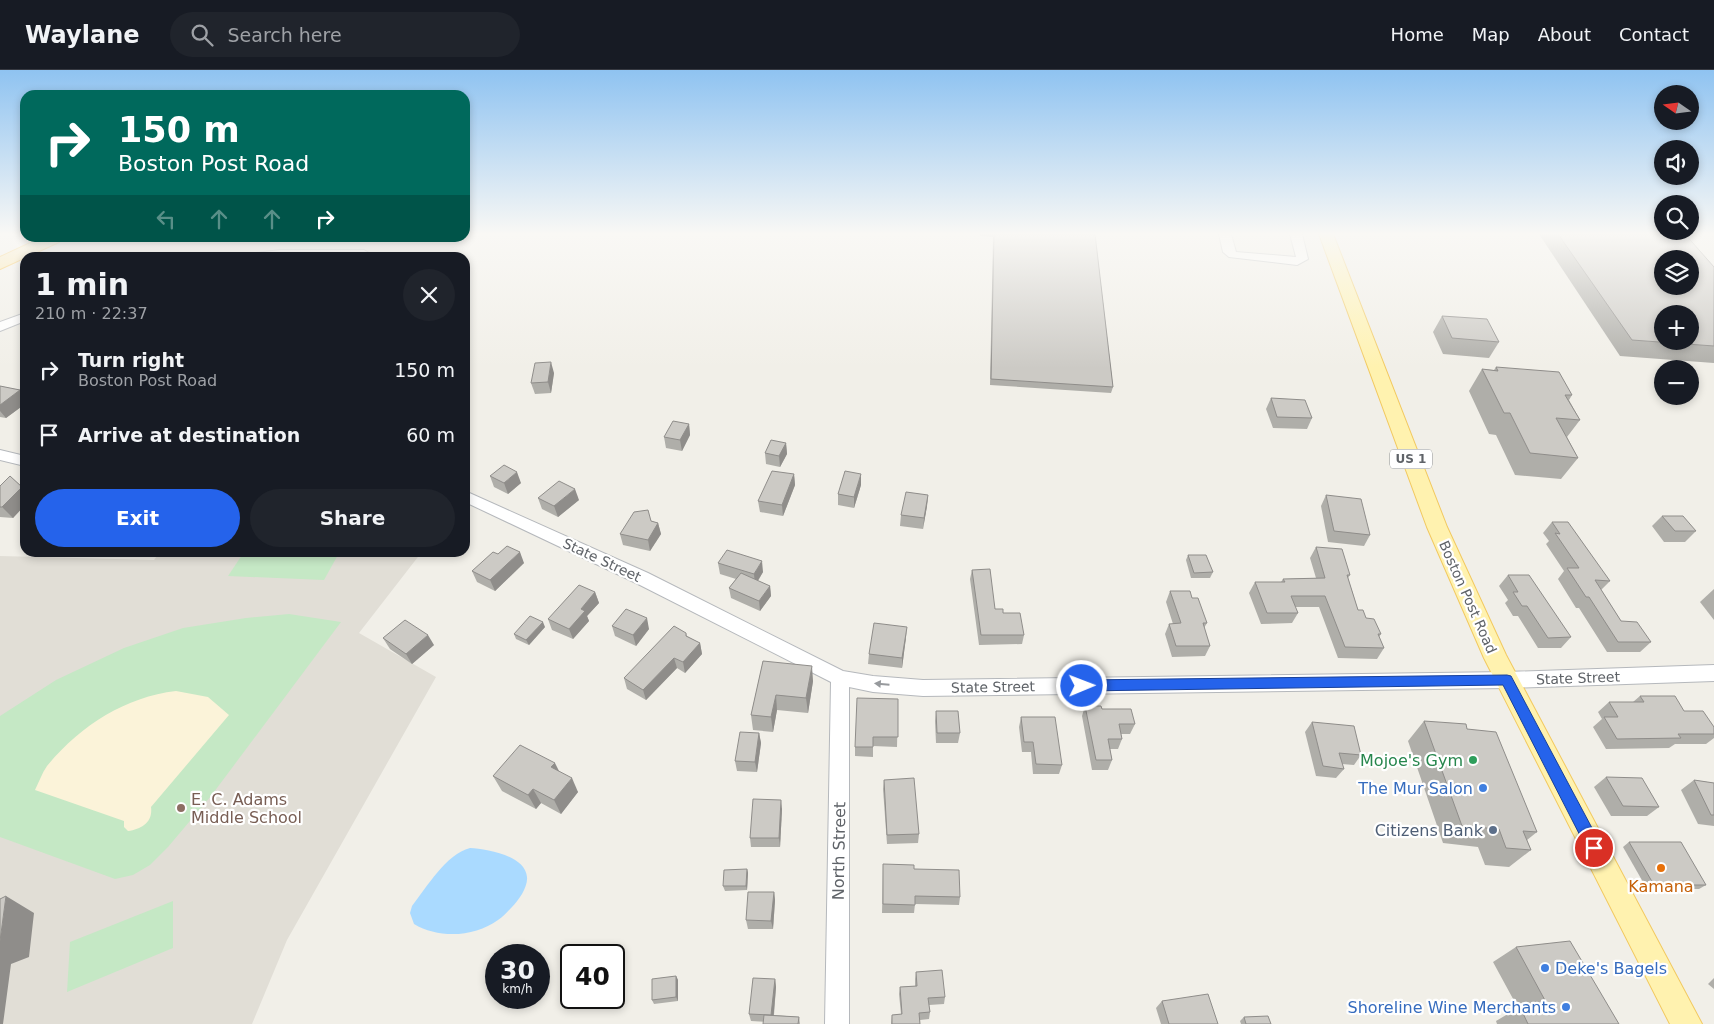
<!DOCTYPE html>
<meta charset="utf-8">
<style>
body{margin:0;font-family:"DejaVu Sans",sans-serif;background:#20242c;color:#f1f3f6;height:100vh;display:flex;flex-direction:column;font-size:19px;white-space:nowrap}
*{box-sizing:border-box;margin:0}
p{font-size:16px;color:#9ea1a6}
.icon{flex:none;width:28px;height:28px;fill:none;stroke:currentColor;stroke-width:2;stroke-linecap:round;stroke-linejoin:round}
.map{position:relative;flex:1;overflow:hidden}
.panel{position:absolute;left:20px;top:182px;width:450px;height:305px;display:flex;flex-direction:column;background:#171b24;border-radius:15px;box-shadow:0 2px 8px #0003}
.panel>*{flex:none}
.guide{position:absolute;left:20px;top:20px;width:450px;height:152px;border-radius:15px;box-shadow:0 2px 8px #0003;background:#00695c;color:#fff;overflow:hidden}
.needle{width:32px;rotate:284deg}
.fabs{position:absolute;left:1654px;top:15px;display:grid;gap:10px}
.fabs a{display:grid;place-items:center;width:45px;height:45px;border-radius:50%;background:#171b24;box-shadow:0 2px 8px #0003;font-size:25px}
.speed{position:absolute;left:485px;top:874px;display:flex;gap:10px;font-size:25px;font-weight:700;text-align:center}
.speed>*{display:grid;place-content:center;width:65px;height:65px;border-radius:50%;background:#171b24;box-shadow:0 2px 8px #0003;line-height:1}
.speed small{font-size:12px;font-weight:400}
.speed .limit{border:2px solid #111;border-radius:8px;background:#fff;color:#111}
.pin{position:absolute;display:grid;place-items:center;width:42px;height:42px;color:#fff;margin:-21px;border:2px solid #fff;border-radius:50%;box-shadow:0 1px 5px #0007}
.me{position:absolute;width:55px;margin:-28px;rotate:89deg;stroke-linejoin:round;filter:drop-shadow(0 0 4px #0008)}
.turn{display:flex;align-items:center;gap:18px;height:105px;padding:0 15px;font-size:22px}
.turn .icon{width:65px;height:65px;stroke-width:2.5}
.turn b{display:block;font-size:35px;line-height:42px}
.lanes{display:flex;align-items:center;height:48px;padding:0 15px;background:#0003;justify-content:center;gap:25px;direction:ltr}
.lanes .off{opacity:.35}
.round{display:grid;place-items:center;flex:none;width:52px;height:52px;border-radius:26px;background:#20242c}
.overview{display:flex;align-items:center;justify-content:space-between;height:85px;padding:0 15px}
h1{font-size:30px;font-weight:700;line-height:38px}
.primary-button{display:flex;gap:10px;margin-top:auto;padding:10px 15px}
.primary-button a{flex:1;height:58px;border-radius:30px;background:#2563eb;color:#fff;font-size:20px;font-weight:700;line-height:58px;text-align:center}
.primary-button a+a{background:#20242c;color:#f1f3f6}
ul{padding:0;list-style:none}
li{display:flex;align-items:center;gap:15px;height:65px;padding:0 15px}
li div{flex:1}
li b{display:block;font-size:19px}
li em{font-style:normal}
header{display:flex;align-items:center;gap:30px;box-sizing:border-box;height:70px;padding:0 25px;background:#171b24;border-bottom:1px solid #363941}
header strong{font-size:24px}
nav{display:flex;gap:28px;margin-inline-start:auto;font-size:18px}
.search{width:350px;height:45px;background:#20242c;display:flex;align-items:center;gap:12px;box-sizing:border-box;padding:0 18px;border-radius:28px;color:#9ea1a6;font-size:19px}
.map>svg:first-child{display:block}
.education{fill:#e1ded6}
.green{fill:#c5e8c5}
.sand{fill:#fbf3d9}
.water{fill:#aadaff}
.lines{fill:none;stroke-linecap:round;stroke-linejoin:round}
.minor-casing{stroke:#b5b8bc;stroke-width:2}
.major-casing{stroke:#f2c960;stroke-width:2}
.highway-casing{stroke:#f9ab00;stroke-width:2}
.minor{fill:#fff;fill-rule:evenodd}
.major{fill:#fff2af;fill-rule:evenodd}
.highway{fill:#fde293;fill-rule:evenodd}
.wall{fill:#afaea9}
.shaded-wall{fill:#8f8d8a}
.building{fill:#cccac5;stroke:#8f8d8a;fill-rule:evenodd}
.oneway{fill:#979a9d}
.route{fill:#2563eb;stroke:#184099}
.leisure-dot{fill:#2e9e5b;stroke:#fff;stroke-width:2}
.shop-dot{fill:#3f7fe0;stroke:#fff;stroke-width:2}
.education-dot{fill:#8d6e63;stroke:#fff;stroke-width:2}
.service-dot{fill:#5c6f8a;stroke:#fff;stroke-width:2}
.food-dot{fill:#e8710a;stroke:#fff;stroke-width:2}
.labels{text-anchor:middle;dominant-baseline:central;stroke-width:4.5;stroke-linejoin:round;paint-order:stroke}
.shield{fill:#fff;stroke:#8f9295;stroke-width:1}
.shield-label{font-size:12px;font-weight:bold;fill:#5f6368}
.street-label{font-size:14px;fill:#5f6368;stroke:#fff}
.near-leisure-label{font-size:16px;fill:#27864d;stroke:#fff;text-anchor:end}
.near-shop-label{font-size:16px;fill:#366cbe;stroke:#fff;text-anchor:end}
.near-education-label{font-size:16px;fill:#785e54;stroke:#fff;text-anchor:start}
.near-service-label{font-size:16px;fill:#4e5e75;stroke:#fff;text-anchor:end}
.near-street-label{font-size:16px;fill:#5f6368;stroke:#fff}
.near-food-label{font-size:16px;fill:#c56008;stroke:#fff}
</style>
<header>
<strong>Waylane</strong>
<div class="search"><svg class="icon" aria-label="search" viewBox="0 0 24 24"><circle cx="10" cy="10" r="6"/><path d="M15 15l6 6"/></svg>Search here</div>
<nav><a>Home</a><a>Map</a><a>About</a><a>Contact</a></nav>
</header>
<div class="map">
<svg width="1714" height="954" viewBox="0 0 1714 954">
<rect width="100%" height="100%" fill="#f1efe8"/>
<path class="education" d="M160,482L421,483L359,563L436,607L287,870L252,954H0V486L154,490Z"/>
<g class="green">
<path d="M244,482H339V483L324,510L228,506Z"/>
<path d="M289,544L341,552L211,726L168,777L150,795L133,805L115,809L0,767V646L56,610L124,578L183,558L246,548Z"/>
<path d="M173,831V878L67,922L70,872Z"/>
</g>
<path class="sand" d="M176,621L208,627L229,645L151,737C153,752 142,759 128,761L124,757V751L35,720C39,712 42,703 47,696C80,656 125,627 176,621Z"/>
<path class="water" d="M470,778C486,779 525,785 527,807C528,817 519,830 512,837C508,841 503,847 498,850C475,867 439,869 414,854L410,843L412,836C427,817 446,784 470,778Z"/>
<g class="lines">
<g class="minor-casing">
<g id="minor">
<path d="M1219,164H1231L1236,182L1296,187L1290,164H1302L1308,189L1297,195L1229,187L1223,182Z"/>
<path d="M280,180H364L377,188H242L248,184Z"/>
<path d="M25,243V251L0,261V252Z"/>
<path d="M0,380L25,386V396L0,390Z"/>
<path d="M465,421L648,503L843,601L873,606L923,610L1507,602L1714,595V611L1507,618L923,626L873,622L849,617V954H825L831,612L636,513L465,432Z"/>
</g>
</g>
<g class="major-casing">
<path id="major" d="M1319,164H1333L1447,457L1506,585L1702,954H1670L1484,588L1427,457Z"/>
</g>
<g class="highway-casing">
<path id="highway" d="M41,168H61L59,172L0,199V187Z"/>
</g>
<use href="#minor" class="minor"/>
<use href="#major" class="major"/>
<use href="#highway" class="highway"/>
</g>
<g class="wall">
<path d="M980,164H1095L1113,317L1111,323L990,315L993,167L980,166Z"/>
<path d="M1539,164H1685L1714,197V293L1620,286Z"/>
<path d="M1442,246L1499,272L1489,288L1443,284L1433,262Z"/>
<path d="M1496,297L1572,325L1569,330L1580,350L1567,367L1578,388L1561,409L1515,405L1496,365L1489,364L1469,321L1482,299L1494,300Z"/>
<path d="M554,303L551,323L535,324L531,313Z"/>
<path d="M0,316L20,320L25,327V334L6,348L0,347Z"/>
<path d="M1271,328L1312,348L1307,359L1273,358L1266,339Z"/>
<path d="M689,354L690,365L682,381L666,378L664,367Z"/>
<path d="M786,373L787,384L780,397L766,394L765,383Z"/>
<path d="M794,404L795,415L783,446L760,442L758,431Z"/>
<path d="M10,406L25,420V435L13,448L0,447V416Z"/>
<path d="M490,406L521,413L508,424L494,417Z"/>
<path d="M861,415L854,438L838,435V424Z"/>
<path d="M928,425L927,436L923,459L900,456L901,445Z"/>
<path d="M1326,425L1370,465L1364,476L1328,472L1321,436Z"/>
<path d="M538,428L579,430L558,447L542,439Z"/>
<path d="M1662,446L1696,461L1685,472H1664L1652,456Z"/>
<path d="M651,451L658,453L661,464L650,481L623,475L620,464Z"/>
<path d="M1552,452L1610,511L1601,520L1621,551L1651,572L1640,582H1607L1579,538H1576L1558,509L1564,501L1546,474L1549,471L1543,463Z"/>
<path d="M1316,477L1350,505L1348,508L1358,540L1381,564L1379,567L1384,578L1377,589L1338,588L1319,537H1295L1298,543L1292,553L1261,554L1249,523L1255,512H1281L1283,509L1316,508L1310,488Z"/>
<path d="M498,484L524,493L495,521L477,512L472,501Z"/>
<path d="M1188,485L1213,502L1210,508H1191L1186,490Z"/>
<path d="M718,493L763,502L758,511L770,516L771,526L760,541L731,528L729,518L736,509L720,504Z"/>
<path d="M972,500L995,539L1024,565L1022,574L979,575L970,509Z"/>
<path d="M1508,505L1571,567L1561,578H1538L1518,546H1513L1505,533L1508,530L1499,516Z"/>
<path d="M1714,519V550L1700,532Z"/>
<path d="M1170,521L1192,528L1207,553L1204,558L1210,576L1205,586L1172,587L1165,564L1169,554H1173L1166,532Z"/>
<path d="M595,522L599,533L587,546L589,551L573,569L552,560L548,549Z"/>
<path d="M612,556L649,559L636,576L615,566Z"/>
<path d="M545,557L529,575L516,569L514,564Z"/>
<path d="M686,563L687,566L700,573L702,584L685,603L677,598L646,630L627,619L624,608Z"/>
<path d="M906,567L902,598L868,594L869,584Z"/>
<path d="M383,568L434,575L412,594L390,579Z"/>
<path d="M763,591L813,611L808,643L777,640L773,662L753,660L751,645Z"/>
<path d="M1640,626L1684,641L1714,657V668L1706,674H1675L1669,678L1606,679L1593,657L1602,649L1598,642L1609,632H1633Z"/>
<path d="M898,629L897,677L873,676V687L855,686V677Z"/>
<path d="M1085,636L1102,639L1135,654L1130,664H1121L1122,669L1118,679H1110L1112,690L1108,700H1092L1082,646Z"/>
<path d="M936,641L960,663L958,673H936L935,651Z"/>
<path d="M1021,647L1062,695L1059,704H1033L1031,682H1022L1019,657Z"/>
<path d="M1424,651L1467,659L1537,762L1527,770L1531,780L1509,797L1485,795L1478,777L1443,773L1408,671Z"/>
<path d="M1312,652L1361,685L1354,695L1342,694L1344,699L1336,708L1316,706L1305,662Z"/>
<path d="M759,663L761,673L757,702L737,701L735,691Z"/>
<path d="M559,702L578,722L561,744L541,733L536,739L502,721L493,706Z"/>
<path d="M1606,707L1659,737L1647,746H1611L1594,717Z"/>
<path d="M884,710L919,764L918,773L887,774L883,719Z"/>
<path d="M1694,710L1714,713V756L1698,754L1681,720Z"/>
<path d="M782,739L780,777H751L750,768Z"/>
<path d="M1629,772L1706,815L1699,819H1647L1623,777Z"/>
<path d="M883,794L914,799L960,827L959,835L915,834L914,843H882Z"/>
<path d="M747,799L748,803L747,820L725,821L723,816Z"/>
<path d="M774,822L775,830L773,859H748L746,850Z"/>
<path d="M1516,877L1619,954H1497L1496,951L1518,938L1493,892Z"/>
<path d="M916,902L945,927L944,934L929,935L930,942L929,949L920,950V954H891L892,945L901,944L899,924L900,917L915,916V909Z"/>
<path d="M676,906L678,910V931L654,934L652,930Z"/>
<path d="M1714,908V919L1708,914Z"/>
<path d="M775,909L776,917L774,945L799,947L800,954L751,951L749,944Z"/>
<path d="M1162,931L1218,954H1161L1156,938Z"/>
<path d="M1244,947L1271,954H1241L1240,951Z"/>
</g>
<g class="shaded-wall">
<path d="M551,292L554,303L551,323L548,312Z"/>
<path d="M20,320L25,327V334L6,348L0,341V335Z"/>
<path d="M689,354L690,365L682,381L680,370Z"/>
<path d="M786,373L787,384L780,397L779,386Z"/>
<path d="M517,402L521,413L508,424L504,413Z"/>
<path d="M794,404L795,415L783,446L782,435Z"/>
<path d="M861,404V415L854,438V427Z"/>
<path d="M22,417L25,420V435L13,448L2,437Z"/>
<path d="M575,419L579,430L558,447L554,436Z"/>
<path d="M928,425L927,436L923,459L924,448Z"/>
<path d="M658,453L661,464L650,481L648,470Z"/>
<path d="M520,482L524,493L495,521L490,510Z"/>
<path d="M762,491L763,502L755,515L754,504Z"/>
<path d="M770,516L771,526L760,541L759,531Z"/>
<path d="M595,522L599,533L587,546L589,551L573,569L569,559L581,539Z"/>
<path d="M647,548L649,559L636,576L633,565Z"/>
<path d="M543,552L545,557L529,575L526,570Z"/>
<path d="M907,557L906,567L902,598V588Z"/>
<path d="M428,565L434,575L412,594L406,584Z"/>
<path d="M700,573L702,584L685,603L683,592Z"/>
<path d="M674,588L677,598L646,630L643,620Z"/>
<path d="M812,596L813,611L808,643L806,628Z"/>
<path d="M776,625L777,640L773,662L771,647Z"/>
<path d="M759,663L761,673L757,702L755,692Z"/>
<path d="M555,693L562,707L551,697Z"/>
<path d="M572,708L578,722L561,744L554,730Z"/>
<path d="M533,719L541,733L536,739L528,725Z"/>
<path d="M781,730L782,739L780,777L779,768Z"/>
<path d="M747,799L748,803L747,820L746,816Z"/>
<path d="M774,822L775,830L773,859L771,851Z"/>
<path d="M6,826L34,843L29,887L11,894L3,954H0V871Z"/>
<path d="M676,906L678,910V931L676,927Z"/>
<path d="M775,909L776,917L773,952L771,945Z"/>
</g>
<g class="building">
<path d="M994,164H1095L1113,317L991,309Z"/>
<path d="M1558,164H1685L1714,197V276L1632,270ZM1662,189H1690V216H1662ZM1662,244H1690V271H1662Z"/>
<path d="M1442,246L1487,249L1499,272L1452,268Z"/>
<path d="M551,292L548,312L531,313L535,293Z"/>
<path d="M1496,297L1559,302L1572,325H1565L1580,350L1556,348L1578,388L1530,383L1510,343H1504L1482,299L1498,301Z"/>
<path d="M0,316L20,320L0,335Z"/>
<path d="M1271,328L1305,330L1312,348L1277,347Z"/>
<path d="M673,351L689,354L680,370L664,367Z"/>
<path d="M771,370L786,373L779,386L765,383Z"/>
<path d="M504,395L517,402L504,413L490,406Z"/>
<path d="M772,401L794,404L782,435L758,431Z"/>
<path d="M845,401L861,404L854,427L838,424Z"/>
<path d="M10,406L22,417L2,437H0V416Z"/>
<path d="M559,411L575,419L554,436L538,428Z"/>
<path d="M906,422L928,425L924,448L901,445Z"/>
<path d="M1326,425L1361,429L1370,465L1334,461Z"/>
<path d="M648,440L651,451L658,453L648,470L620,464L634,442Z"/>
<path d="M1662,446H1683L1696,461H1675Z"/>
<path d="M1552,452H1568L1610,511L1595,510L1621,551L1637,552L1651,572H1618L1589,527H1586L1567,498H1579L1555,463L1560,464Z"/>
<path d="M507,476L520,482L490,510L472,501L493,482L498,484Z"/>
<path d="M1316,477L1342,479L1350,505H1347L1358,540H1363L1366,548L1374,549L1381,564H1378L1384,578L1345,577L1325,526H1291L1298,543H1267L1255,512H1285L1283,509L1325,508Z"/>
<path d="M727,480L762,491L754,504L718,493Z"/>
<path d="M1188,485H1206L1213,502L1194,503Z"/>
<path d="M990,499L995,539H1003V543H1020L1024,565H981L972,500Z"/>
<path d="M741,503L770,516L759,531L729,518Z"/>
<path d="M1508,505H1529L1571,567L1548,568L1527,536H1522L1513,522H1518Z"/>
<path d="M579,515L595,522L581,539L585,541L569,559L548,549Z"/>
<path d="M1170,521H1190L1192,528H1198L1207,553H1203L1210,576H1176L1169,554L1181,553Z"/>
<path d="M626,539L647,548L633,565L612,556Z"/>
<path d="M530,546L543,552L526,570L514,564Z"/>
<path d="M405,550L428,565L406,584L383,568Z"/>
<path d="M874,553L907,557L902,588L869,584Z"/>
<path d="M674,556L686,563V566L700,573L683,592L674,588L643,620L624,608Z"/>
<path d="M763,591L812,596L806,628L776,625L771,647L751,645Z"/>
<path d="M1640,626H1675L1684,641H1703L1714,657V664H1678L1681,668L1617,669L1604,647H1618L1609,632H1644Z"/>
<path d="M857,628L898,629V667H873V677H855Z"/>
<path d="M1085,636H1101L1102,639H1131L1135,654H1119L1122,669H1108L1112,690H1096Z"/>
<path d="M936,641H958L960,663H937Z"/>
<path d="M1021,647H1055L1062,695L1036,694L1033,672H1024Z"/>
<path d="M1424,651L1466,654L1467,659L1496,662L1537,762L1523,761L1531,780L1506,778L1499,759L1462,756Z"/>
<path d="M1312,652L1354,656L1361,685L1339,683L1344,699L1323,696Z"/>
<path d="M740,662L759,663L755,692L735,691Z"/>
<path d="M520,675L555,693L551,697L572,708L554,730L533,719L528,725L493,706Z"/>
<path d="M1606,707L1642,708L1659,737L1623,736Z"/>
<path d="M914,708L919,764L887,765L884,710Z"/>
<path d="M1694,710L1714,713V745H1711Z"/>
<path d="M753,729L781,730L779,768H750Z"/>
<path d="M1629,772H1681L1706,815H1654Z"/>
<path d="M883,794L914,795V799L959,800L960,827L915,826V835L883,834Z"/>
<path d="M747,799L746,816H723L724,800Z"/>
<path d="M748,822H774L771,851L746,850Z"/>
<path d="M6,826L0,871V829Z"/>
<path d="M1570,871L1619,954H1528L1520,937L1547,934L1516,877Z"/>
<path d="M942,900L945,927L928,928L930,942L919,943L920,954H892V945L902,944L900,917L917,916L916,902Z"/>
<path d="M676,906V927L652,930V909Z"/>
<path d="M753,908L775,909L771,945L749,944Z"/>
<path d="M1208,924L1218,954H1169L1162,931Z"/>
<path d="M764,945L799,947L798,954H763Z"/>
<path d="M1268,946L1271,954H1246L1244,947Z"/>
</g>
<defs><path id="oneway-solid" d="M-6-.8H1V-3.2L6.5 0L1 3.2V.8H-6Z" transform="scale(1.25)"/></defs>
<use class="oneway" href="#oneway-solid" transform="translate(882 614) rotate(-175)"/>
<linearGradient id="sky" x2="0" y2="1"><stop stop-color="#8fc3f1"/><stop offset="0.55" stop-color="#f9f8f5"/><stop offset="1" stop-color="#f9f8f5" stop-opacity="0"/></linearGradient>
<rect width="1714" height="298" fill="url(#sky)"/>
<path class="route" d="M1507,605L1511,606L1600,773L1602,778L1600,783L1594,785L1589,783L1503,615L1082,621L1077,619L1075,616L1077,612L1082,610Z"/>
<circle class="leisure-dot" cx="1473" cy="690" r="5"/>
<g class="shop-dot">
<circle cx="1483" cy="718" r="5"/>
<circle cx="1545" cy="898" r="5"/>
<circle cx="1566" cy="937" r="5"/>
</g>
<circle class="education-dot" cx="181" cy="738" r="5"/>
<circle class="service-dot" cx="1493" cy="760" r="5"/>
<circle class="food-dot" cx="1661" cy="798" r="5"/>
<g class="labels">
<rect class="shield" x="1390" y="379.5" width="42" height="19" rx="4"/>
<g class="shield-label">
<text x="1411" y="389">US 1</text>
</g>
<g class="street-label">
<text transform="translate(602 490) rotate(25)">State Street</text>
<text transform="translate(1468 527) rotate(66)">Boston Post Road</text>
<text transform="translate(1578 608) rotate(-2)">State Street</text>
<text transform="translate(993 617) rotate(-1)">State Street</text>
</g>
<g class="near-leisure-label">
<text x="1463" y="690">Mojoe's Gym</text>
</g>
<g class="near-shop-label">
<text x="1473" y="718">The Mur Salon</text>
<text x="1555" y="898" text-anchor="start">Deke's Bagels</text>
<text x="1556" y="937">Shoreline Wine Merchants</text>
</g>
<g class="near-education-label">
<text x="191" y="729">E. C. Adams<tspan x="191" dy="18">Middle School</tspan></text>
</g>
<g class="near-service-label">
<text x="1483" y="760">Citizens Bank</text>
</g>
<g class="near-street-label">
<text transform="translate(839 781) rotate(-89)">North Street</text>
</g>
<g class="near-food-label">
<text x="1661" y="816">Kamana</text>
</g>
</g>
</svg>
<div class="fabs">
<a><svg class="needle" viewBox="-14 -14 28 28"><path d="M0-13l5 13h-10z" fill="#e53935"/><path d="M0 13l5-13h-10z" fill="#9ea1a6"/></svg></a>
<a><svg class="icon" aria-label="sound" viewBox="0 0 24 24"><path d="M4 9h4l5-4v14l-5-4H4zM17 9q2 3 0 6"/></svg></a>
<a><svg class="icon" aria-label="search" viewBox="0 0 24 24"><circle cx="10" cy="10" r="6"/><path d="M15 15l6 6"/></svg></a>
<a><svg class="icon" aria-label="layers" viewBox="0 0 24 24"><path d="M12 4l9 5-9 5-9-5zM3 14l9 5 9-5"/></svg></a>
<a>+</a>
<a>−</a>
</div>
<div class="speed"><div>30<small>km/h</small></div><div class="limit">40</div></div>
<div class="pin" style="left:1594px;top:778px;background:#d93025"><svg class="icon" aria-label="arrive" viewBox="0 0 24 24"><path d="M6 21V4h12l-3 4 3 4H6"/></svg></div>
<svg class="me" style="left:1082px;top:616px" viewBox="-20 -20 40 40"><circle r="17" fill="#2563eb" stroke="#fff" stroke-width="3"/><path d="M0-11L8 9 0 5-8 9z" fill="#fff"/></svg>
<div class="guide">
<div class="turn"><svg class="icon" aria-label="right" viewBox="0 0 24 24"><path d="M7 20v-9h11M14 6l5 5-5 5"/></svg><div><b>150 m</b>Boston Post Road</div></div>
<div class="lanes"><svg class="icon off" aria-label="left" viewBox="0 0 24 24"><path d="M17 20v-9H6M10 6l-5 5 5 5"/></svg><svg class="icon off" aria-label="ahead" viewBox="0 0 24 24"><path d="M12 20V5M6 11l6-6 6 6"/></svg><svg class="icon off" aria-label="ahead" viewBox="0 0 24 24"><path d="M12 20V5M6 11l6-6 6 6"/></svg><svg class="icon" aria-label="right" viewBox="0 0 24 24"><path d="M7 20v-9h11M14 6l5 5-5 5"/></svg></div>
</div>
<section class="panel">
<div class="overview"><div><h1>1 min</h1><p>210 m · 22:37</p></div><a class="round"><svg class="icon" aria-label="close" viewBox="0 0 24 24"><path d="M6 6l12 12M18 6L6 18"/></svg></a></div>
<ul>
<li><svg class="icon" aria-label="right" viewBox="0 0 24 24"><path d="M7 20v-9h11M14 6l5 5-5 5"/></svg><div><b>Turn right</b><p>Boston Post Road</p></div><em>150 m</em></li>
<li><svg class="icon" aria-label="arrive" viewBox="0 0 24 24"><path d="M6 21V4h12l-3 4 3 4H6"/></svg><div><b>Arrive at destination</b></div><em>60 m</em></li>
</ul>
<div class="primary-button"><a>Exit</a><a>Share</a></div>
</section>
</div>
